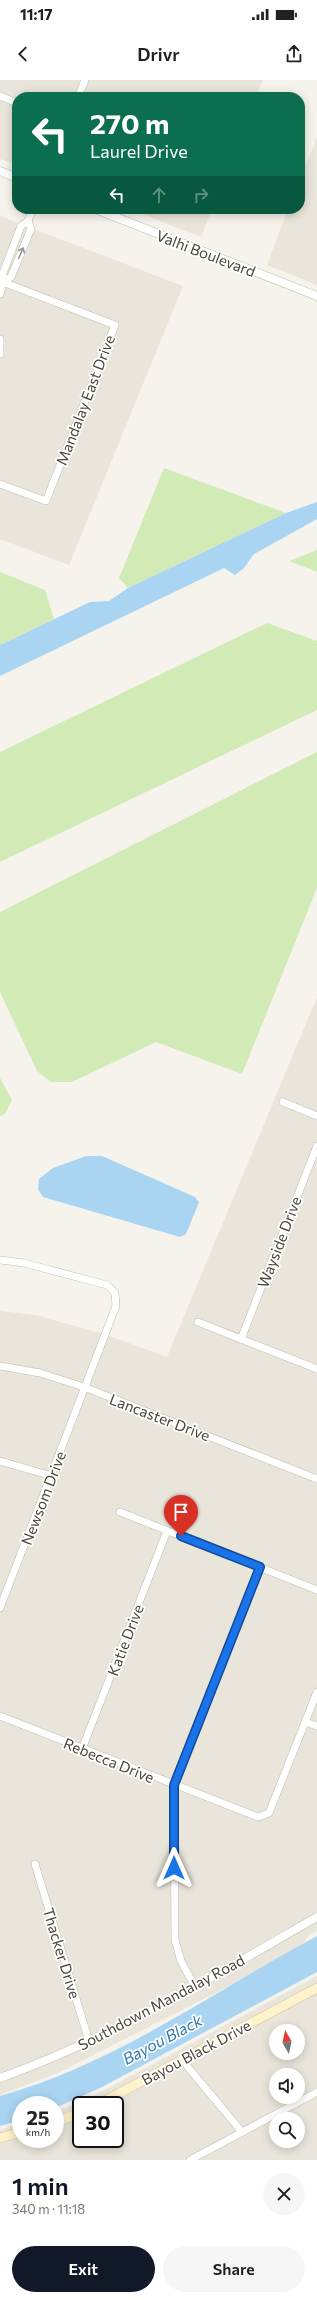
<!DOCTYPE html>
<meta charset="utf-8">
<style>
body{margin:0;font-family:Commissioner,sans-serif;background:#f6f6f6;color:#202124;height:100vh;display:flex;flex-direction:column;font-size:15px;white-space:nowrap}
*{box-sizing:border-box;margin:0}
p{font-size:13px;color:#757577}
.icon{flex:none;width:22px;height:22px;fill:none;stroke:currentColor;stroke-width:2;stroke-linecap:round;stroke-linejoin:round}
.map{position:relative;height:2080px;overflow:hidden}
.side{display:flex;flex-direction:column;background:#fff;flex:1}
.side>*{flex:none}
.hud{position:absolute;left:12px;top:12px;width:293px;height:122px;border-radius:16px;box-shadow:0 2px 10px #0003;background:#0b6e4f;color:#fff;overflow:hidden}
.needle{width:26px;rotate:351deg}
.tools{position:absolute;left:269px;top:1944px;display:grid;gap:8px}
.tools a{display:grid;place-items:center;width:36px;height:36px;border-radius:50%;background:#fff;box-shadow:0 2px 10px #0003;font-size:20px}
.speed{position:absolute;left:12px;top:2016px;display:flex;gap:8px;font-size:20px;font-weight:700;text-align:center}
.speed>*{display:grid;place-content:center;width:52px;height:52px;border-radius:50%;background:#fff;box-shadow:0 2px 10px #0003;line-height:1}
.speed small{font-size:10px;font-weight:400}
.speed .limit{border:2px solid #111;border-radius:6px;background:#fff;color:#111}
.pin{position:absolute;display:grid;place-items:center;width:34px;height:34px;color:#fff;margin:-41px -17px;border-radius:50% 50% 50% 0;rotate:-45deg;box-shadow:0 0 4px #0007}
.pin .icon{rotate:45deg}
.me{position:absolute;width:44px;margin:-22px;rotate:0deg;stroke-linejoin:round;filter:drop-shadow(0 0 3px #0008)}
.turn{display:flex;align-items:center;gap:14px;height:84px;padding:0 12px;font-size:18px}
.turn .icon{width:52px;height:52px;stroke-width:2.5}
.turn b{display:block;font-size:28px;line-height:34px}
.lanes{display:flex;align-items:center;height:38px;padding:0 12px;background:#0003;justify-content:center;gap:20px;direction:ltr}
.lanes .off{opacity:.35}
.round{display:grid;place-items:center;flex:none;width:42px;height:42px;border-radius:21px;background:#f6f6f6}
.overview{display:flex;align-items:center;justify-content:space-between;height:68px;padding:0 12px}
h1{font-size:24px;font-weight:600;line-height:30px;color:#111827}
.cta{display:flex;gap:8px;margin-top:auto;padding:8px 12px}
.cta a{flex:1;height:46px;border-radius:24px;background:#111827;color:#fff;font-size:16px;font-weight:600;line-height:46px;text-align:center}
.cta a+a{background:#f6f6f6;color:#202124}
.status{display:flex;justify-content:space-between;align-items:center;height:28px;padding:0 20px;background:#fff;direction:ltr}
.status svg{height:11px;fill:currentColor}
header{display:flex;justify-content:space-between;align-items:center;height:52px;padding:0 12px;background:#fff;font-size:18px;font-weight:600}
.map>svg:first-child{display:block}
.residential{fill:#eae5da;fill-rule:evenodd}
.green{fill:#d2eab5}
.water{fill:#a9d4f2}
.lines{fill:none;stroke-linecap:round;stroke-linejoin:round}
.minor-casing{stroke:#c2bbae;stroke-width:8}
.tertiary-casing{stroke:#c2bbae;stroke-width:9}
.secondary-casing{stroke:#d6c79b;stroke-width:10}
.minor{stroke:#fff;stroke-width:7}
.tertiary{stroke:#fff;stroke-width:8}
.secondary{stroke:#fff3cd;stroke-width:9}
.oneway{stroke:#9c9892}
.route-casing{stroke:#114b97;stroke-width:10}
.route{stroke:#1a73e8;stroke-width:7}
.labels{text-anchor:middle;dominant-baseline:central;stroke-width:3.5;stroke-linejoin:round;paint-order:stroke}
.street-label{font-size:15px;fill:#4b4439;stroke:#fff}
.water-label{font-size:16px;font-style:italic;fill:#2e7ab2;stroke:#fff}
</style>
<div class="status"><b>11:17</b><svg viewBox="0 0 49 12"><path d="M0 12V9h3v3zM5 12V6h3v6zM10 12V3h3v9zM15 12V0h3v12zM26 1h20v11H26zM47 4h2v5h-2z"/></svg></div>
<header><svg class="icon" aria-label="back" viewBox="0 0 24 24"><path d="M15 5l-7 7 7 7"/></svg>Drivr<svg class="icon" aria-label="share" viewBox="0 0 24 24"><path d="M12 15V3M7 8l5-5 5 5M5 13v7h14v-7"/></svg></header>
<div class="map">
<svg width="317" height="2080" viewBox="0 0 317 2080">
<rect width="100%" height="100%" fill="#f6f3ec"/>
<g class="residential">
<path d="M0,0H263L256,17H17V85L0,79Z"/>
<path d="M317,57V205L267,185L288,129H300V100Z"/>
<path d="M129,129H212L201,157Z"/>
<path d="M0,136L183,206L69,485L0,459Z"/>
<path d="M317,917V1851L309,1855L298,1871L58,1993L0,2015V1231L35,1235L104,1254L167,1277Z"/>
<path d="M317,1896V2080H0V2050L21,2043V2059H55V2032L95,2015ZM276,1951H298V1973H276ZM276,1995H298V2017H276ZM81,2025H115V2059H81ZM276,2039H298V2061H276Z"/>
</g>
<g class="green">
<path d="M164,388L286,433L128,508L119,498Z"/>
<path d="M317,470V492L289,481Z"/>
<path d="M0,492L45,510L54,539L0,565Z"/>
<path d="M267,543L317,561V630L0,782V672Z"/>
<path d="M317,672V808L242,994L156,962L72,1002H51L37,991L0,912V832Z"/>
<path d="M0,998L12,1020L5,1034L0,1036Z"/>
</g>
<g class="water">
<path d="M317,422V439L254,474L244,488L235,495L224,488L0,596V565L90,522L109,521L128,508L286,433Z"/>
<path d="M86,1076H102L195,1117L199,1122L186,1154L180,1157L43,1117L38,1109L39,1099L53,1088Z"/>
<path d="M317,1856V1892L102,2007L55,2028V2025H21V2040L0,2046V2016C115,1984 213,1912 317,1856Z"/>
</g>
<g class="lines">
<g class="minor-casing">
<g id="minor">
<path d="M0,16L17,23"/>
<path d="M78,17L85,0"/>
<path d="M0,201L115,245L46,421L0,404"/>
<path d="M3,202L11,197L31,149L28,141"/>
<path d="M0,214L3,202V193L21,146L28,141L33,129"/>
<path d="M0,259V274"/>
<path d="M283,1022L317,1036"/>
<path d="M0,1180L24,1183L107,1205L115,1213L116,1226L0,1528"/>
<path d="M198,1242L317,1289"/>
<path d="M241,1259L317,1066"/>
<path d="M0,1286L40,1293L84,1307L317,1399"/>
<path d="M0,1381L52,1396"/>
<path d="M120,1432L317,1510"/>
<path d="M0,1636L258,1737L269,1733L317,1612"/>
<path d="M305,1642L317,1646"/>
<path d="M82,1669L167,1451"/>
<path d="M35,1784L89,1961"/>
<path d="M195,1907L181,1881L175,1860L174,1705L260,1487"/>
<path d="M182,1980L242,2052"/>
<path d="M190,2080L317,2012"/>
</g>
</g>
<g class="tertiary-casing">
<g id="tertiary">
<path d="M0,91L17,98"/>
<path d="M95,129L317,216"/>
<path d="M0,1998C112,1958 214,1896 317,1837"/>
</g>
</g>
<g class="secondary-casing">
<g id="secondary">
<path d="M97,2025L317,1908"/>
<path d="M55,2043L81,2032"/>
<path d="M0,2058L21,2052"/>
</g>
</g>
<use href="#minor" class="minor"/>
<use href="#tertiary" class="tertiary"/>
<use href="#secondary" class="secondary"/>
</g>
<defs><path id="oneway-shaft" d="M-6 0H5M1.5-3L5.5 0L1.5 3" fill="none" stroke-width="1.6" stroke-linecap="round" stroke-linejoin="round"/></defs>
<use class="oneway" href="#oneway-shaft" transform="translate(21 173) rotate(-67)"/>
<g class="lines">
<g class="route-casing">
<path id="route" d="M174,1788V1705L260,1487L181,1456"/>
</g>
<use href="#route" class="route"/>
</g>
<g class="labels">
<g class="street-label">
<text transform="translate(206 173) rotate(21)">Valhi Boulevard</text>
<text transform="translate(85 320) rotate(-69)">Mandalay East Drive</text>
<text transform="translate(279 1162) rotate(-69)">Wayside Drive</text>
<text transform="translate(160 1337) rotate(21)">Lancaster Drive</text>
<text transform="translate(43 1418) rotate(-69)">Newsom Drive</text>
<text transform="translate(125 1560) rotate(-69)">Katie Drive</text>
<text transform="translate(109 1680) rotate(22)">Rebecca Drive</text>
<text transform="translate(62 1873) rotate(73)">Thacker Drive</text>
<text transform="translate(161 1922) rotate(-28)">Southdown Mandalay Road</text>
<text transform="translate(196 1972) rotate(-28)">Bayou Black Drive</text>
</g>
<g class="water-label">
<text transform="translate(162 1959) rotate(-28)">Bayou Black</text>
</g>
</g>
</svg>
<div class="tools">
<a><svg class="needle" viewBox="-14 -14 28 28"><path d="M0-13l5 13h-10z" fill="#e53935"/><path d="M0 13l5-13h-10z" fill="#757577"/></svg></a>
<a><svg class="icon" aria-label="sound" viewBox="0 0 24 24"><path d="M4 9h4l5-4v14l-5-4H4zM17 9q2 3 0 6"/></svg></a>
<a><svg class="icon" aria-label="search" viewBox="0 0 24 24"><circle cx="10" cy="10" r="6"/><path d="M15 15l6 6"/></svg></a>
</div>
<div class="speed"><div>25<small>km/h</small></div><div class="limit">30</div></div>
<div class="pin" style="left:181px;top:1456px;background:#d93025"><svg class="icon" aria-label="arrive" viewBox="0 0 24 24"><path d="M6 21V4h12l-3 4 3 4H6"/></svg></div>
<svg class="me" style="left:174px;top:1788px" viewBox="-20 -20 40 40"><path d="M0-17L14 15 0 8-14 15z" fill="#1a73e8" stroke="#fff" stroke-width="4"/></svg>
<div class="hud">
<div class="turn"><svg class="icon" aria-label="left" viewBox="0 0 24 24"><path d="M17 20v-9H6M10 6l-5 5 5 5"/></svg><div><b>270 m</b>Laurel Drive</div></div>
<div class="lanes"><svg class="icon" aria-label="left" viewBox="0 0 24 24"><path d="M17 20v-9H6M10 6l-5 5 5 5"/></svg><svg class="icon off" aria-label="ahead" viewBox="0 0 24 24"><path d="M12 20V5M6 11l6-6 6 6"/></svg><svg class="icon off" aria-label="right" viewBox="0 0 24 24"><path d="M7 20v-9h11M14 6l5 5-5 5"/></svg></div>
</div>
</div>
<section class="side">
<div class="overview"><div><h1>1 min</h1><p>340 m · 11:18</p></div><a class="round"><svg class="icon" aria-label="close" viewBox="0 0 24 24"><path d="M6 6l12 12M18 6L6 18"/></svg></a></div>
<div class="cta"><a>Exit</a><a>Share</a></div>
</section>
